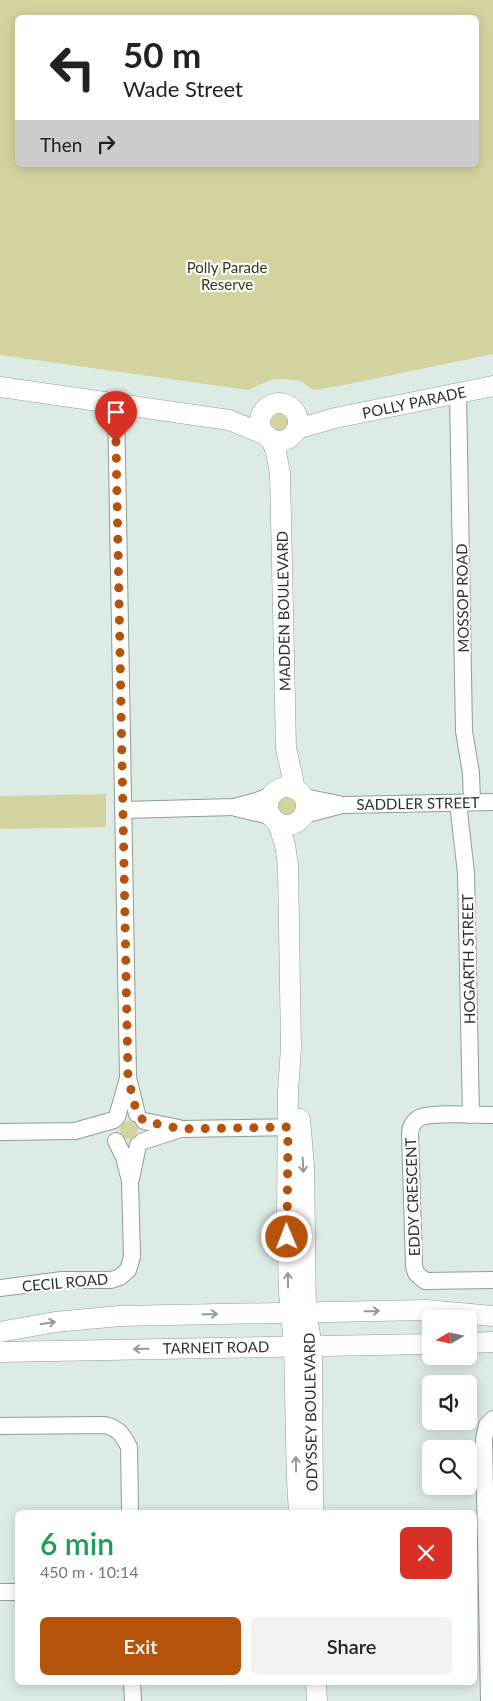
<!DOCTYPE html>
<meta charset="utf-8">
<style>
body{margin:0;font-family:Lato,sans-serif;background:#f2f2f2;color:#222;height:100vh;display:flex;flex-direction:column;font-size:19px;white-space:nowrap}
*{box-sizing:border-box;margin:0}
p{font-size:16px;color:#767676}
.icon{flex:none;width:28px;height:28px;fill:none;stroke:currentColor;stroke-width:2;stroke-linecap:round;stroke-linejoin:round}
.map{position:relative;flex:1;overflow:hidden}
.side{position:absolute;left:15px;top:1510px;width:462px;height:175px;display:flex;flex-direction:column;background:#fff;border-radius:8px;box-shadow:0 2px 12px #0003}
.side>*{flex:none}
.guide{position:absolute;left:15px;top:15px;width:464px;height:152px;border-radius:8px;box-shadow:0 2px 12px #0003;background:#fff;color:#222;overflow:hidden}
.needle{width:32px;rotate:261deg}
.controls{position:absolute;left:422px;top:1310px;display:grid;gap:10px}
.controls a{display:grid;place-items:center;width:55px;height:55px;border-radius:8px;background:#fff;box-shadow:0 2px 12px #0003;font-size:25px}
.pin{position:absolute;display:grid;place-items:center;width:42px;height:42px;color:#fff;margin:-51px -21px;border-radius:50% 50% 50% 0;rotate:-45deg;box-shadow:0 0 5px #0007}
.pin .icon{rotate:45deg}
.me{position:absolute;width:55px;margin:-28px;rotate:359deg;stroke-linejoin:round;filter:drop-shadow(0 0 4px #0008)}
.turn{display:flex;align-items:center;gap:18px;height:105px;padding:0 25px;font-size:22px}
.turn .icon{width:65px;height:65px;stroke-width:2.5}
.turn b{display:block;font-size:35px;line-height:42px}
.then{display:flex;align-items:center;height:48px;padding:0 25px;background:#0003;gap:10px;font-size:19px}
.round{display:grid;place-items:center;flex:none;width:52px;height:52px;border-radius:8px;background:#f2f2f2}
.headline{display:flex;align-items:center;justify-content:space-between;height:85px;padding:0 25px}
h1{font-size:30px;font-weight:600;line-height:38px;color:#1e9e55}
.button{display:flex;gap:10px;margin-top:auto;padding:10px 25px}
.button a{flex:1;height:58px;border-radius:8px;background:#b45309;color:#fff;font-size:20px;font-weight:600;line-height:58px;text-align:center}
.button a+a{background:#f2f2f2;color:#222}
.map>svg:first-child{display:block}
.green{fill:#d3d3a0;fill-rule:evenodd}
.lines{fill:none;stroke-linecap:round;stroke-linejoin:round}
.minor-casing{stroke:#8f9d96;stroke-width:18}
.tertiary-casing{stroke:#8f9d96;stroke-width:21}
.minor{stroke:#fff;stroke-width:16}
.tertiary{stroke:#fff;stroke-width:20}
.oneway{stroke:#969897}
.route{stroke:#b45309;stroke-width:9;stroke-dasharray:0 16.2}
.labels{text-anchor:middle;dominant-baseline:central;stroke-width:4.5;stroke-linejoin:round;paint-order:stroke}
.park-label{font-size:15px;fill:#363515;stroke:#fff}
.street-label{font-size:15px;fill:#2c312f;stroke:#fff}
</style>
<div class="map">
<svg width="493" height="1701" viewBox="0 0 493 1701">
<rect width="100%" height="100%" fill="#dcebe4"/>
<g class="green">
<path d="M0,0H493V354L339,386L314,390L300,381L286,379H273L248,390L0,355ZM18,18H476V165H18Z"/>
<circle cx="280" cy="422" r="9"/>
<path d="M106,794V827L0,829V796Z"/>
<circle cx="287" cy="806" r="9"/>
<circle cx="129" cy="1130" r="9"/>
</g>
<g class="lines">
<g class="minor-casing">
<g id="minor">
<path d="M458,393L464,731L471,773L472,802"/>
<path d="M116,403L128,1078L137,1114"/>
<path d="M304,797L339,804"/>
<path d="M458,803L466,873L471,1115"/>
<path d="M236,808L270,816"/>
<path d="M123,810L234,807L257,801L271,795"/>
<path d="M304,815L342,805L493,802"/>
<path d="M493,1115C477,1115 431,1112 419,1118C413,1122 410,1127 410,1134L414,1266L416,1273L425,1281L493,1280"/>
<path d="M117,1117L128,1078"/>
<path d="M144,1121L179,1128"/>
<path d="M0,1132L75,1131L114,1120"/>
<path d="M143,1141L181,1129L299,1127"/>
<path d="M131,1179L138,1145"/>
<path d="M0,1288L62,1280H111L120,1277L128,1270L132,1257L130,1181L124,1157L116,1141"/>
<path d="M0,1426L105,1425C118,1428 123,1435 129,1447L130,1512"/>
<path d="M0,1592H18"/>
<path d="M132,1682L133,1701"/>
<path d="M489,1701L484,1439L487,1425L493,1419"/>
</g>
</g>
<g class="tertiary-casing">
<g id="tertiary">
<path d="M0,387L229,420L266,435"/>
<circle cx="279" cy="422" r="19"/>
<path d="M297,429L335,418L493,386"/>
<path d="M271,439L276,452L280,473L286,748L295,789"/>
<circle cx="287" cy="806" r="19"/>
<path d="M278,823L285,845L288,865L291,1047L288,1092L287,1218L289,1292L294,1346L297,1481L299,1512"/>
<path d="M300,1119L304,1166L306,1312L312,1345L313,1512"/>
<path d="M0,1332L55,1322L120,1316L427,1310L493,1316"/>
<path d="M469,1343L493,1342"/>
<path d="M0,1352L431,1344"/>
<path d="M316,1682L317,1701"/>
</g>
</g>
<use href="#minor" class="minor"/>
<use href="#tertiary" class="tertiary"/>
</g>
<defs><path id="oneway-shaft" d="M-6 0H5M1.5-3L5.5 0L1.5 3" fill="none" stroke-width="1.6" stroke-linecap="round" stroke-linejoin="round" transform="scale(1.25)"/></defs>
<g class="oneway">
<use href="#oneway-shaft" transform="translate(303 1165) rotate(87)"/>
<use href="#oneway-shaft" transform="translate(288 1280) rotate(-91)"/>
<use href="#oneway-shaft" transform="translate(372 1311) rotate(-1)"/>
<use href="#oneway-shaft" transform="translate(210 1314) rotate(-1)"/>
<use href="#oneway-shaft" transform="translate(48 1323) rotate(-9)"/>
<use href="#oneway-shaft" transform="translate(141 1349) rotate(179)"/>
<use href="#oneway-shaft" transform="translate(296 1464) rotate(-91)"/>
</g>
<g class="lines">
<path class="route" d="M116,442L128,1078L137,1114L144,1121L181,1129L288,1127L287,1237"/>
</g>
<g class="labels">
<g class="park-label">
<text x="227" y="267">Polly Parade<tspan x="227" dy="17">Reserve</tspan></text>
</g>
<g class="street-label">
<text transform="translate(414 402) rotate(-12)">POLLY PARADE</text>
<text transform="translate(462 598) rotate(-91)">MOSSOP ROAD</text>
<text transform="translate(283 611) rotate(-91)">MADDEN BOULEVARD</text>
<text transform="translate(418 803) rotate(-1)">SADDLER STREET</text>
<text transform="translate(468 959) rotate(-91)">HOGARTH STREET</text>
<text transform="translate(412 1197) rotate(-92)">EDDY CRESCENT</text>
<text transform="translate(65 1282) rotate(-5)">CECIL ROAD</text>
<text transform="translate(216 1347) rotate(-1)">TARNEIT ROAD</text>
<text transform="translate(310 1412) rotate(-91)">ODYSSEY BOULEVARD</text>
</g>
</g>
</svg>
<div class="controls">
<a><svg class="needle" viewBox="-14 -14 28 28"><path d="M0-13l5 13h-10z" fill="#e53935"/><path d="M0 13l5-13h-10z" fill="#767676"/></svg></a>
<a><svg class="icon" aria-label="sound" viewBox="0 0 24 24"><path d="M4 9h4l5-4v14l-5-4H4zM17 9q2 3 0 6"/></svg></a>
<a><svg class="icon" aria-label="search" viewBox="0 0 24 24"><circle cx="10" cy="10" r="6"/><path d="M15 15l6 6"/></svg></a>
</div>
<div class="pin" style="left:116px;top:442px;background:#d93025"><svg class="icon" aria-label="arrive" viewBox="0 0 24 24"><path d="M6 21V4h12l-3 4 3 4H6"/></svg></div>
<svg class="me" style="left:287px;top:1237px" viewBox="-20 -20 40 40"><circle r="17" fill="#b45309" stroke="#fff" stroke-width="3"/><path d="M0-11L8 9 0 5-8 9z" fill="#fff"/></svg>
<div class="guide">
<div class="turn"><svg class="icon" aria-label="left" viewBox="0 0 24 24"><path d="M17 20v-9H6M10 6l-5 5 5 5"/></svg><div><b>50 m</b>Wade Street</div></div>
<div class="then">Then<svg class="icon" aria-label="right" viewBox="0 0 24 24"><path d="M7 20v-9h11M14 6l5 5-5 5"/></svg></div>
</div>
<section class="side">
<div class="headline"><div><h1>6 min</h1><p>450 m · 10:14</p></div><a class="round" style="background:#d93025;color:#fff"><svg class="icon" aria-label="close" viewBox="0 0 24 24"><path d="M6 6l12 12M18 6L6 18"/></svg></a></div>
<div class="button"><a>Exit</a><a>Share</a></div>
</section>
</div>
